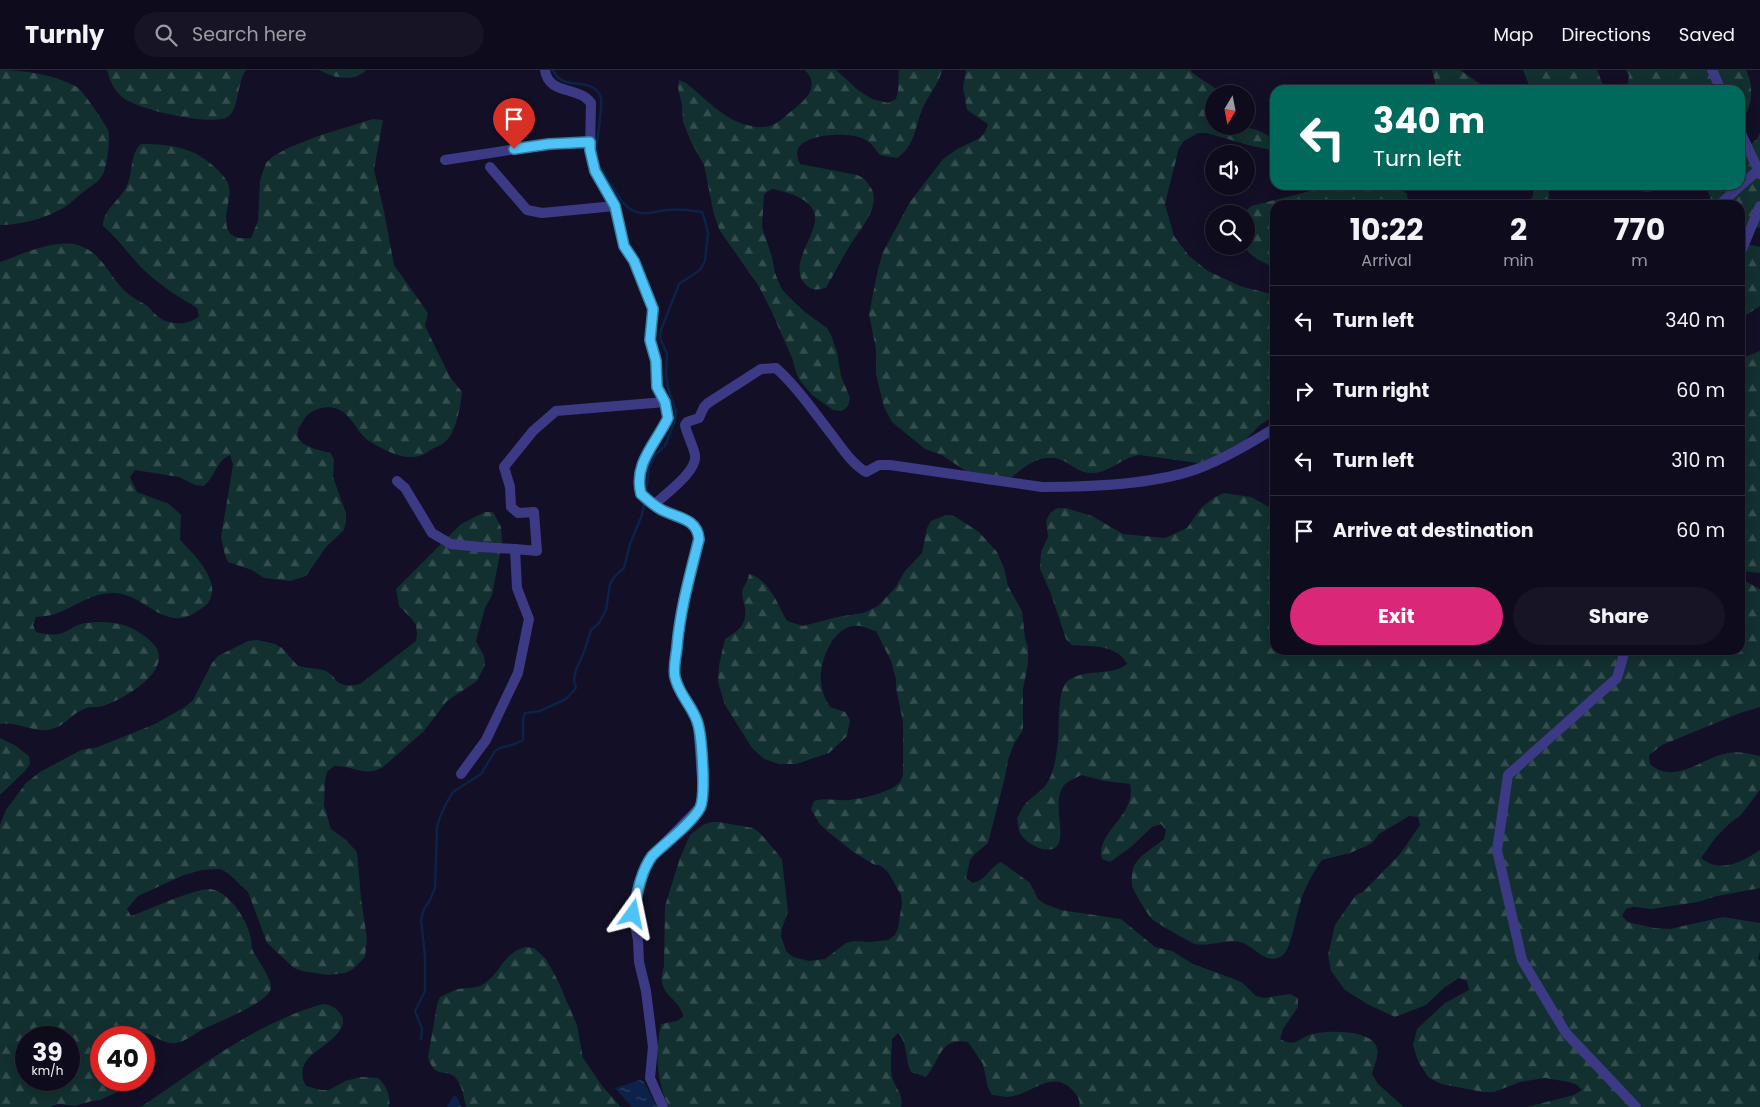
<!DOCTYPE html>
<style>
body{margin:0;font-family:Poppins,sans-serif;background:#171425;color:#f1f3f6;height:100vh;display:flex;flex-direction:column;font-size:19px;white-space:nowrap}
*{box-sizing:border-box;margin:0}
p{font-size:16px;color:#9b9ba3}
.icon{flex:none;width:28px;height:28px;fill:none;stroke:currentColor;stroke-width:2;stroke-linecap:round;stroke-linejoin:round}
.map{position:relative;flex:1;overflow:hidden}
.panel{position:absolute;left:1270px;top:130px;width:475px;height:455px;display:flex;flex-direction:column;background:#0e0b1c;border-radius:15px;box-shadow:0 2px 12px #0003,0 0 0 1px #2e2b3b}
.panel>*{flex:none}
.hud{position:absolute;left:1270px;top:15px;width:475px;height:105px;border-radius:15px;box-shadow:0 2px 12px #0003,0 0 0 1px #2e2b3b;background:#00695c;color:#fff;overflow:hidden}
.needle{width:32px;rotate:190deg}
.buttons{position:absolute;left:1205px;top:15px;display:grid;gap:10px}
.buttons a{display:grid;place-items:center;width:50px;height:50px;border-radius:50%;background:#0e0b1c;box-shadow:0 2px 12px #0003,0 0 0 1px #2e2b3b;font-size:25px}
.speed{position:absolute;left:15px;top:956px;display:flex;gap:10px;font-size:25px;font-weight:700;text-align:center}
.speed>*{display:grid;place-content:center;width:65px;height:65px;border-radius:50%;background:#0e0b1c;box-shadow:0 2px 12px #0003,0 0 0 1px #2e2b3b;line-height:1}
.speed small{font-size:12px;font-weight:400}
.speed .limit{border:8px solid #d22;background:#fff;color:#111}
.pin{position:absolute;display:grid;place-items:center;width:42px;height:42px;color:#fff;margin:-51px -21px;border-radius:50% 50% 50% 0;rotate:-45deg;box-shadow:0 0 5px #0007}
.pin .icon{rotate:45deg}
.me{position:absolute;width:55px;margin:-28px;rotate:12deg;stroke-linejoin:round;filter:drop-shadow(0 0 4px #0008)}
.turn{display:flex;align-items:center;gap:18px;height:105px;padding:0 20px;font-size:22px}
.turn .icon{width:65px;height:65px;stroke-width:2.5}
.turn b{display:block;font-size:35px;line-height:42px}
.eta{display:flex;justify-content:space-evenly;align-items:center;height:85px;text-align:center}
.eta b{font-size:30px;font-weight:700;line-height:35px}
.primary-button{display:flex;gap:10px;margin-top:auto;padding:10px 20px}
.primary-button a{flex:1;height:58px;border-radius:30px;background:#db2777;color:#fff;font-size:20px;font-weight:700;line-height:58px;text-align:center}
.primary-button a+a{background:#171425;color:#f1f3f6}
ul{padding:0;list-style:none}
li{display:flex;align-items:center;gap:15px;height:70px;padding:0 20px;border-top:1px solid #2e2b3b}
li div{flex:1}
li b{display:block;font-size:19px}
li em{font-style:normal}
header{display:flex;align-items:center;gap:30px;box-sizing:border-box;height:70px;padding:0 25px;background:#0e0b1c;border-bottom:1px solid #2e2b3b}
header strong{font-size:24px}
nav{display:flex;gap:28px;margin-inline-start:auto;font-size:18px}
.search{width:350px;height:45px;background:#171425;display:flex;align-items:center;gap:12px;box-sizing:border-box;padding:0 18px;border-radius:28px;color:#9b9ba3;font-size:19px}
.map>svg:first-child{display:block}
.forest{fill:url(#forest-firs);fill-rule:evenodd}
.water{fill:url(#water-ripples)}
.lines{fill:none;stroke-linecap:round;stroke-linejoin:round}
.stream{stroke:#0c2248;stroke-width:2.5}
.minor{stroke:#3d3a85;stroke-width:10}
.route-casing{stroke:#337fa1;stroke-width:12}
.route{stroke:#4fc3f7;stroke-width:9}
</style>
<header>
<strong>Turnly</strong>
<div class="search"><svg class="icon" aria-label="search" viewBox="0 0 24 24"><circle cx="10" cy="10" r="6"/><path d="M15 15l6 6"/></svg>Search here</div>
<nav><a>Map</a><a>Directions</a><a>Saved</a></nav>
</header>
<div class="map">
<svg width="1760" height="1037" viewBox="0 0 1760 1037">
<defs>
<pattern id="forest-firs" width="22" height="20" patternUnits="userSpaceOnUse" patternTransform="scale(1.25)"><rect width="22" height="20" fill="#12302f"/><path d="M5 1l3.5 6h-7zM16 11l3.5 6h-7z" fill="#344d4e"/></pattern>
<pattern id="water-ripples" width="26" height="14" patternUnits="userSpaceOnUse" patternTransform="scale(1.25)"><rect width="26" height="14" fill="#0c2248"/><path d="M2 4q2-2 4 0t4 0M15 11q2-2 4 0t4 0" fill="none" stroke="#2f4163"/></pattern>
</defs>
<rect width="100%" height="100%" fill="#130f26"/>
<g class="forest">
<path d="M0,0C25,0 55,5 77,17C83,21 105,53 108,60C111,68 107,93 104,102C101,110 93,115 86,120C79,125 72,132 65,137C47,148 21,155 0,155Z"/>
<path d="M107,0H246C237,12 239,38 229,46C215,58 135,39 122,27C113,19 110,11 107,0Z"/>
<path d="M319,0H366C353,13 334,8 319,0Z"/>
<path d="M805,0H836L858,20L872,29L888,33L896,29L898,21L899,0H942C939,14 930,23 924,35C915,54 916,76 897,88L880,85C875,79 871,72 864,69C850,62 806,63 798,79C796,84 798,89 800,94L857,105C865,108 866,111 871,118C882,137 858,161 849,177C841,190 834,204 826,218C818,220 811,221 805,214C786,194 822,160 814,142C808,127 786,122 772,119L764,124L762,157L772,187L775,203L781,218L786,224L805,242L827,258L831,265L837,282L841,306L850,328L848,336L842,341L833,340L812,325L801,312L797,305L792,288L771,240L758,215L720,161L714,145L704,95L691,72L683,52L682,35L678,18L679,10L686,13C705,28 723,49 747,55C754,57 763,58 770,56C777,54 783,48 789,43C803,32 822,18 805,0Z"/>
<path d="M966,0H1190C1199,10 1213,14 1221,24H1214V56C1232,56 1275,54 1275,81L1248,75L1207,63H1198L1184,71L1179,78L1165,134L1174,166L1189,186L1208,201L1240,216L1275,225V345L1260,355L1234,381L1198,393L1140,385C1123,387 1110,402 1094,403C1084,404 1077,399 1069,394C1043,377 1021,399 1002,416L985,414L942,385L925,379L892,352L884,337L876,304V279L869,244L878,199L883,182L910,132L943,89L957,79L980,68L985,62L988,54L967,40L963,18Z"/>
<path d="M1432,0H1460L1489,20H1437Z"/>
<path d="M1523,0H1597L1603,15V20H1531Z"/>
<path d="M1626,0H1746C1752,11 1753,28 1748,40C1747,43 1743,46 1740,49V20H1627L1629,5Z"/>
<path d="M373,49L383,50L374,100L384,141L394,195L428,243L425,256L450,307L462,322C461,335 456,363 445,372C442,375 436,377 432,379C428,382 423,385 419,386C403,391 382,379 369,371C356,362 353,346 338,339C329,335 316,338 309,344C305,346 303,352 300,356C289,375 319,380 331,383L334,390L333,407L346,443V452L344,460L326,477L306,506L290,511L264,508L252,500L228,492L225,485L221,467L233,395L230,385C216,391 215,407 204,416L195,415L179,407L135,400L130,407L137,422L169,434L181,445L180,470C193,483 218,508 211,527C209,534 204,537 198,541C165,564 147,525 115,523C92,522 75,537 55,544C49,546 42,546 36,547L33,555L36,562C44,564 54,566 62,563C68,561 73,557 78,555C93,550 113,552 127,556C135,559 154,571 157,579C169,604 122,630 103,636C97,638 90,636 84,639C72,643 65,656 52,659C35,664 17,651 0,654V192C23,184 54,169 78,175C99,181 108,202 121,217C128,225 137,230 146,235C151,239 155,245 160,248C172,256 189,255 199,246L197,238C179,227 161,216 146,202C130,187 119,169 103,156C103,138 122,130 128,113C133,100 130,84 141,74C173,74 196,78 219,101C223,106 228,110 229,117C232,130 217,161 236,167C240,169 246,168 251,168L258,151L260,110L266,93L272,87L288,78L318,66Z"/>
<path d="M1760,63V158L1740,153V135H1713L1708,122L1709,115H1740V84L1757,69Z"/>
<path d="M1351,115H1397L1407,124L1408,135H1275V198C1265,193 1249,187 1245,176H1246V144H1243L1251,136L1322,118Z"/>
<path d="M1533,115H1549V127L1547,135H1524C1532,131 1535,124 1533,115Z"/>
<path d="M1615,115H1667C1649,128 1635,119 1615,115Z"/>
<path d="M1740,173L1760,177V236L1740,249Z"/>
<path d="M1760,281V503L1743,501L1741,509L1760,519V637L1740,643L1662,675L1649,685L1650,694C1674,716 1703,687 1728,683C1738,681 1750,684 1760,686V720L1740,746L1730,753L1716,767L1701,788C1721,804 1742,792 1760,780V818L1717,826L1698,832L1651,839L1634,837L1626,839L1622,846L1628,852L1654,858L1670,859L1723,847L1760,853V881L1758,889L1760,890V1037H1527L1574,1025L1582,1020L1577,1015L1569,1012L1545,1008L1520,1012L1494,1022H1483L1441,1014L1428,1007L1418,991L1413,975L1417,959L1445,933L1469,920L1467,911L1459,908L1445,917L1426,935L1395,947L1367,934L1345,920L1331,901L1328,885L1335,855L1356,825L1364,821L1400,784L1420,755L1418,747L1409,746L1401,751L1379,764L1373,772L1366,776L1350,783L1322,790C1311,805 1302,823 1298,841C1295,851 1291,877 1284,884C1268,899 1254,875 1240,872C1227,869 1210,877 1195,874C1189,872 1157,853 1152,849C1148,845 1134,822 1132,816C1131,810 1132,799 1135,794C1141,784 1156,776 1164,769L1166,760L1161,754L1152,757L1131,777L1110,792L1102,789C1095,761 1137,747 1130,714L1105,711L1081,705C1076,708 1068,711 1064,715C1051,732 1067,765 1057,776C1047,786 1025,773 1020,763C1018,759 1018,752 1017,748C1020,743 1023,736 1027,732C1033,726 1040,722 1045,716C1054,705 1056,687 1058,672C1060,658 1056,618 1069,610C1086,598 1111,607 1127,594C1117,574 1092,577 1072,575L1066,569L1051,524L1040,499L1041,482L1048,467L1046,451L1050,443L1057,438H1066L1092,446L1123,464L1165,468L1187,458L1201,438L1215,427L1224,423L1251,427L1275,440V580H1740V289Z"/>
<path d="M485,442H493L501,457L502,474L492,525L485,538L476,571L484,586L485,595L477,611L447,631L423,662L383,697C366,708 352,695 334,696L327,702L325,710L324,735L331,759L345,769L357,782L361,828L367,869L365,887L353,899L345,903L328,905L302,901L294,898L267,873L248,822L228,803L220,799L202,800L184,805L138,826L127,839L131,846C151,839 170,829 191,823C197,821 203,819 210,819C230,821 248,852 251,869C252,874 251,877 253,881C257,889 272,909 271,918C269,933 217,952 204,959C196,962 188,970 180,972C165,977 156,965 142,962L135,967L101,968V1010H129L120,1021L100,1030L92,1031L75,1036L58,1034L50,1037H0V755L6,740L26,713L40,702L81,680L98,677L155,654L185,637L193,630L212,593L218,586L248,571L257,570L275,574L282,578L298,596C307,598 318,598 326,601C330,603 332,605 335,609C341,617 351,616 360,614L416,571L417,564L416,555L411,548L399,536L396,519L461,454ZM26,968H69V1010H26Z"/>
<path d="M946,445L954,446L979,462L997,482L1004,498L1008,516L1022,541L1025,568L1028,577V594L1023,619V660L1014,674L1008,690L1005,707L988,773L975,784L970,790L966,808L973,813C988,809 987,799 1001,792L1030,813L1038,829L1045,834L1061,840L1121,849L1155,877L1172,881L1193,894L1234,909L1243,913L1256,926L1264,928L1290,924L1298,928V937L1283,959L1280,969C1296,978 1298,968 1312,964C1326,960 1373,959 1377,978C1379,985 1374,997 1372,1004L1378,1014L1404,1037H1079C1081,1032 1078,1027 1075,1023C1053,996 1033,1025 1008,1027C1003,1027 997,1025 992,1025L988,1018L983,994L968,972C939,967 941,990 926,1007L911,1002C905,990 908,973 898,963L892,969C892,982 889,998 893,1010C897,1020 904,1026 901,1037H669C656,1012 655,981 661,954L677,951L684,946C676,924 655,926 664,896L665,836L680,788L690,765L703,755L711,752H719L753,758L760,763L782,789L788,842L782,858L781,866L786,881L793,887L809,891L825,889L846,873L854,871L871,872L888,870L895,865L898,858L902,833L901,825L888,802L881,796L873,794L852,781L826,760L819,753L811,739L814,731C826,727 836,731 849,730C861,729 892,722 900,712C901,710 902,708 903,705V652L896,618V609L891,591L876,561C871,560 865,557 860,556C831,552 815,600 823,622C824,627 827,632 830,637L845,642L850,650L847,666L829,683L796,694H779L764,689L752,678L725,635L718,612L719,595L725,569C738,561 747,555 745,538C744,532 742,528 742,522C743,516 748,512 749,504C770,510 777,534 787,551L803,556L837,547L863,543L878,536L895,518L905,501L922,483L927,458L931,451Z"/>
<path d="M0,668L16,676L29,686L30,694L25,701L0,725Z"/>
<path d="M526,877L534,878L546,889L558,911L577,955L583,988L603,1017L621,1037H466C464,1028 462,1014 455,1007C444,998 435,1010 428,987L437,935L440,927C445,925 450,922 455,920C464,917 474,919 482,915C501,904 503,882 526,877Z"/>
<path d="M323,934C331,935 335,937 340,943C354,961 316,978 307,990C301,998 301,1008 306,1016L321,1020H329L345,1011L361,1007L378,1008C386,1015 391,1026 389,1037H141C199,998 255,953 323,934Z"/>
</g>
<g class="water">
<path d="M640,1010L644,1012L657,1037H632L615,1018Z"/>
<path d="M454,1025L457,1027L461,1037H447Z"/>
</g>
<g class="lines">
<g class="stream">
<path d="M553,0C563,23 589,5 600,25C605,36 594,72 597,89C599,99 608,110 614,119C619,127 624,137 634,141C644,146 656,141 667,140C679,139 690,140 702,142L705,150L708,163L705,191L700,200L679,214L661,260L660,268L667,284L666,304L668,318L676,341L675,351L665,376L655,385L649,397L646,425"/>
<path d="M421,969L422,959L415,941L425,921V887L421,850L424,839L430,830L435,818L437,757L440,747L447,732L453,722L481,704L495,681L500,678L515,674L523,670V649L525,643L540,641L566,629L576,618L574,610L576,600L584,582L591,560L599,553L606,540L610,514L615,506L624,498L630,474L642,445L645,430"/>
</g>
<g class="minor">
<path d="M545,0C548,25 579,16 591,33L590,80L592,92L595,101L615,136L624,176L634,191L651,231L653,239L650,270L656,291V308L657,317L665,332L668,348C656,373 633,394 641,424C648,430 655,437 664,441C679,448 697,449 699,469L685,523L678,561L674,606L677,615L692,639L698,652L703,724L700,737L652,786L647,794L642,805L633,845L638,870L639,892L646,921L653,977L650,1008L663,1037"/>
<path d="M1712,0L1721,20"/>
<path d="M1740,61L1760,104"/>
<path d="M445,90L549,74L590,72"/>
<path d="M490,97L527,140L542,143L615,136"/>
<path d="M1719,135L1758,100"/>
<path d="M1740,184L1760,136"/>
<path d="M397,411L405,418L432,463L451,474L480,477L515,479"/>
<path d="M654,435C665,424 698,401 695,385C693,375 687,365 685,355L687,352L699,348L704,337L708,333L761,299L776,298C798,318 814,342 832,365C842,378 852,394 866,402L879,395H890L1042,417C1090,417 1152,415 1197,399C1224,389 1250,373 1275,358"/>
<path d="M1625,580L1617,608L1508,705L1497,780L1522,890L1566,963L1636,1037"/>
<path d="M461,704L486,670L518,603L529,549L517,518L515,479L537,481L534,442L518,443L511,437L510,417L504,397L533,361L556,341L665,332"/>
</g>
</g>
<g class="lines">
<g class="route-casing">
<path id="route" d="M514,79L549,74L590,72V80L595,101L615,136L624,176L634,191L653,239L650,270L656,291L657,317L665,332L668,348C656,373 633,394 641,424C648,430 655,437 664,441C679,448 697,449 699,469C690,505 680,540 677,577C676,587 673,598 675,607C678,623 692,636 697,651C702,664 706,726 700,738C692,753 665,773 652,786C640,803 637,825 633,844"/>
</g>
<use href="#route" class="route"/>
</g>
</svg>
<div class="buttons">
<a><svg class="needle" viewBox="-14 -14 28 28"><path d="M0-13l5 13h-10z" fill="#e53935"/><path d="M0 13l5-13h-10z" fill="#9b9ba3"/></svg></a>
<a><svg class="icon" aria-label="sound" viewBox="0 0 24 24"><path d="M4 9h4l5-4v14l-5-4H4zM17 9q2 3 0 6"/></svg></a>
<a><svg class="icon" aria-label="search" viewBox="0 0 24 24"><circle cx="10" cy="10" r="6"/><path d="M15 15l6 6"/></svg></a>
</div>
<div class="speed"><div>39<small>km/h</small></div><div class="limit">40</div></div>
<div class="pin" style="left:514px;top:79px;background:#d93025"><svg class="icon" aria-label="arrive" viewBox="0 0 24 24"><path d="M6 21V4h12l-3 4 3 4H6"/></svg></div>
<svg class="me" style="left:633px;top:844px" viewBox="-20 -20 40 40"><path d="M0-17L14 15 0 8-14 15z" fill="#4fc3f7" stroke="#fff" stroke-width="4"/></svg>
<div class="hud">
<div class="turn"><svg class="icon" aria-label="left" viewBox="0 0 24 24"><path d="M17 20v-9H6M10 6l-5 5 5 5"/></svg><div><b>340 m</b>Turn left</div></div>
</div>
<section class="panel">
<div class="eta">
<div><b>10:22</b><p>Arrival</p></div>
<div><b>2</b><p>min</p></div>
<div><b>770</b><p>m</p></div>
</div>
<ul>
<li><svg class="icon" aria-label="left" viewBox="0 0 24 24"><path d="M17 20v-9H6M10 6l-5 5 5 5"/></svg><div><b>Turn left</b></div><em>340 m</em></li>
<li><svg class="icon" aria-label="right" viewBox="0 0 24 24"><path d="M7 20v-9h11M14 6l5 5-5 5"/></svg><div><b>Turn right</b></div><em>60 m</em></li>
<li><svg class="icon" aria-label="left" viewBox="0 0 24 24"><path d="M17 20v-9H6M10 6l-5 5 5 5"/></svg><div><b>Turn left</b></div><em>310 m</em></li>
<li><svg class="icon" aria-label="arrive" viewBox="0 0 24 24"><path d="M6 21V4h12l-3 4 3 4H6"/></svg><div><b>Arrive at destination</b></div><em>60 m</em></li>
</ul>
<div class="primary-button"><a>Exit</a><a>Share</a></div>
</section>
</div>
